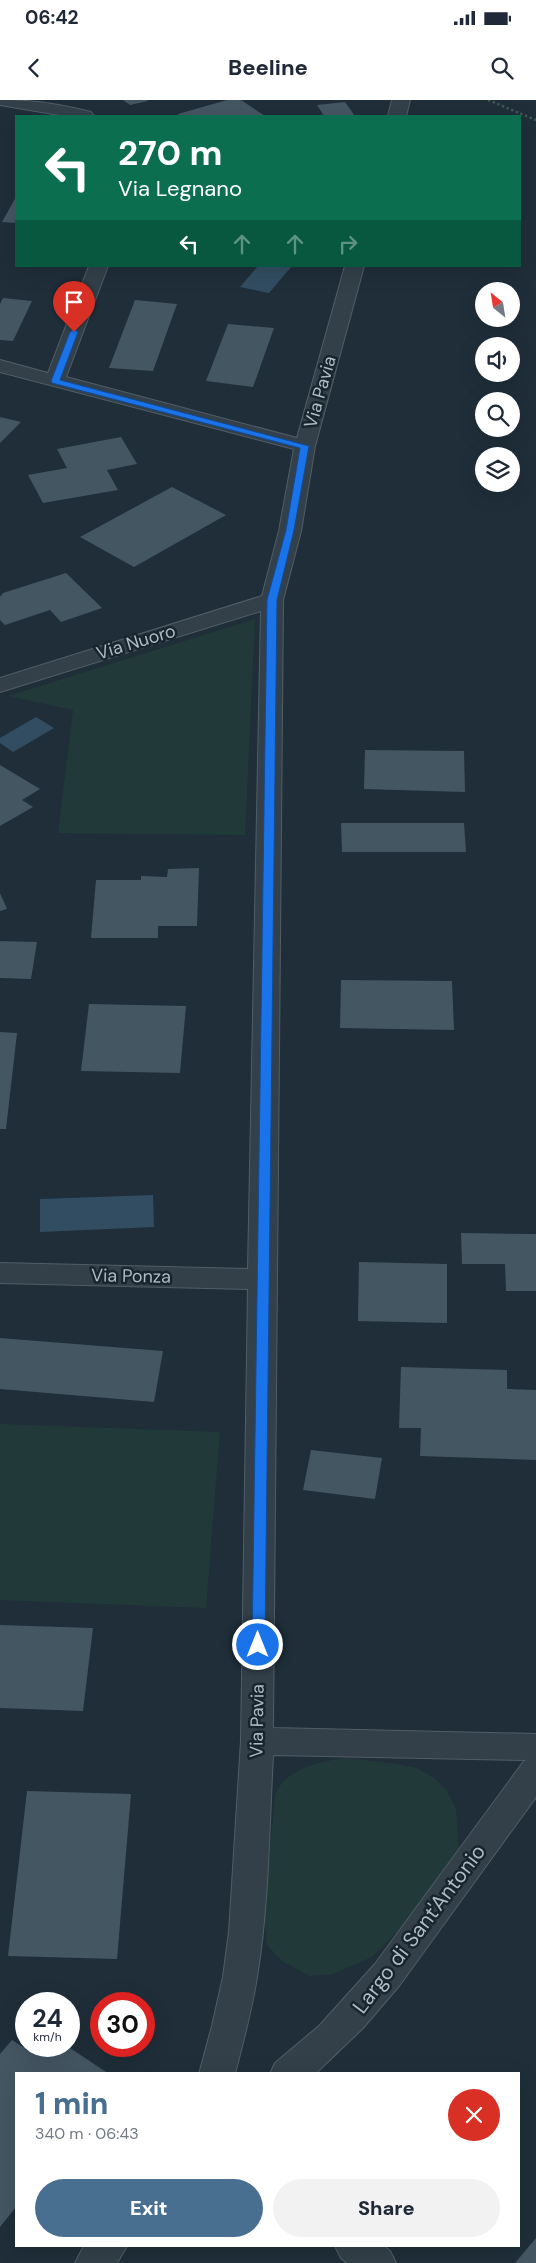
<!DOCTYPE html>
<meta charset="utf-8">
<style>
body{margin:0;font-family:"DM Sans",sans-serif;background:#f2f2f3;color:#1f2937;height:100vh;display:flex;flex-direction:column;font-size:19px;white-space:nowrap}
*{box-sizing:border-box;margin:0}
p{font-size:16px;color:#747a83}
.icon{flex:none;width:28px;height:28px;fill:none;stroke:currentColor;stroke-width:2;stroke-linecap:round;stroke-linejoin:round}
.map{position:relative;flex:1;overflow:hidden}
.details{position:absolute;left:15px;top:1972px;width:505px;height:175px;display:flex;flex-direction:column;background:#fff;border-radius:0px;box-shadow:0 5px 20px #0002}
.details>*{flex:none}
.top-card{position:absolute;left:15px;top:15px;width:506px;height:152px;border-radius:0px;box-shadow:0 5px 20px #0002;background:#0b6e4f;color:#fff;overflow:hidden}
.needle{width:32px;rotate:330deg}
.controls{position:absolute;left:475px;top:182px;display:grid;gap:10px}
.controls a{display:grid;place-items:center;width:45px;height:45px;border-radius:50%;background:#fff;box-shadow:0 5px 20px #0002;font-size:25px}
.speed{position:absolute;left:15px;top:1892px;display:flex;gap:10px;font-size:25px;font-weight:700;text-align:center}
.speed>*{display:grid;place-content:center;width:65px;height:65px;border-radius:50%;background:#fff;box-shadow:0 5px 20px #0002;line-height:1}
.speed small{font-size:12px;font-weight:400}
.speed .limit{border:8px solid #d22;background:#fff;color:#111}
.pin{position:absolute;display:grid;place-items:center;width:42px;height:42px;color:#fff;margin:-51px -21px;border-radius:50% 50% 50% 0;rotate:-45deg;box-shadow:0 0 5px #0007}
.pin .icon{rotate:45deg}
.me{position:absolute;width:55px;margin:-28px;rotate:0deg;stroke-linejoin:round;filter:drop-shadow(0 0 4px #0008)}
.turn{display:flex;align-items:center;gap:18px;height:105px;padding:0 20px;font-size:22px}
.turn .icon{width:65px;height:65px;stroke-width:2.5}
.turn b{display:block;font-size:35px;line-height:42px}
.lanes{display:flex;align-items:center;height:48px;padding:0 20px;background:#0003;justify-content:center;gap:25px;direction:ltr}
.lanes .off{opacity:.35}
.round{display:grid;place-items:center;flex:none;width:52px;height:52px;border-radius:26px;background:#f2f2f3}
.overview{display:flex;align-items:center;justify-content:space-between;height:85px;padding:0 20px}
h1{font-size:30px;font-weight:800;line-height:38px;color:#486e90}
.action{display:flex;gap:10px;margin-top:auto;padding:10px 20px}
.action a{flex:1;height:58px;border-radius:30px;background:#486e90;color:#fff;font-size:20px;font-weight:800;line-height:58px;text-align:center}
.action a+a{background:#f2f2f3;color:#1f2937}
.status{display:flex;justify-content:space-between;align-items:center;height:35px;padding:0 25px;background:#fff;direction:ltr}
.status svg{height:14px;fill:currentColor}
header{display:flex;justify-content:space-between;align-items:center;height:65px;padding:0 20px;background:#fff;font-size:22px;font-weight:800}
.map>svg:first-child{display:block}
.green{fill:#213a39}
.water{fill:#324d62}
.building{fill:#455663}
.lines{fill:none;stroke-linecap:round;stroke-linejoin:round}
.minor-casing{stroke:#505e67;stroke-width:2}
.path{stroke:#3f5756;stroke-width:2.5;stroke-dasharray:2.5 2.5;stroke-linecap:butt}
.minor{fill:#334049;fill-rule:evenodd}
.route{fill:#1a73e8;stroke:#114b97}
.labels{text-anchor:middle;dominant-baseline:central;stroke-width:5;stroke-linejoin:round;paint-order:stroke}
.street-label{font-size:18px;fill:#adbbc6;stroke:#19252e}
.near-street-label{font-size:21px;fill:#adbbc6;stroke:#19252e}
</style>
<div class="status"><b>06:42</b><svg viewBox="0 0 49 12"><path d="M0 12V9h3v3zM5 12V6h3v6zM10 12V3h3v9zM15 12V0h3v12zM26 1h20v11H26zM47 4h2v5h-2z"/></svg></div>
<header><svg class="icon" aria-label="back" viewBox="0 0 24 24"><path d="M15 5l-7 7 7 7"/></svg>Beeline<svg class="icon" aria-label="search" viewBox="0 0 24 24"><circle cx="10" cy="10" r="6"/><path d="M15 15l6 6"/></svg></header>
<div class="map">
<svg width="536" height="2163" viewBox="0 0 536 2163">
<rect width="100%" height="100%" fill="#1f2e39"/>
<g class="green">
<path d="M255,519L245,735L58,733L73,610L8,596Z"/>
<path d="M0,1324L220,1332L206,1508L0,1500Z"/>
<path d="M349,1658L397,1664L417,1668L434,1678L447,1691L456,1709L459,1751L434,1794L372,1857L333,1874L310,1876L282,1861L267,1845L264,1814L274,1706C275,1701 275,1695 277,1691C289,1667 325,1660 349,1658Z"/>
</g>
<g class="water">
<path d="M258,166H292L269,193L240,187Z"/>
<path d="M36,617L54,628L13,652L0,643V638Z"/>
<path d="M153,1095L154,1127L40,1132V1099Z"/>
</g>
<g class="building">
<path d="M123,0H147L148,1L130,5Z"/>
<path d="M227,0H241L265,16H180L178,14Z"/>
<path d="M345,2L355,16H324L317,5Z"/>
<path d="M16,97V123L2,122Z"/>
<path d="M3,198L32,201L13,241L0,240V204Z"/>
<path d="M135,200L177,204L153,271L109,268Z"/>
<path d="M228,224L274,228L253,287L206,281Z"/>
<path d="M0,317L21,322L0,343Z"/>
<path d="M121,337L137,364L107,370L118,390L43,403L28,375L67,368L57,349Z"/>
<path d="M172,387L226,415L134,467L80,437Z"/>
<path d="M66,473L102,508L61,522L50,510L5,525L0,520V497L3,493Z"/>
<path d="M365,650L464,651L465,692L364,689Z"/>
<path d="M0,665L40,689L22,700L33,707L0,726Z"/>
<path d="M341,723H464L466,752H342Z"/>
<path d="M199,768L197,826H158V838H91L96,780H141V776L167,777L168,769Z"/>
<path d="M0,793L7,809L0,811Z"/>
<path d="M0,841L37,842L31,879L0,878Z"/>
<path d="M341,880L452,881L454,930L340,928Z"/>
<path d="M89,904L186,906L180,973L81,971Z"/>
<path d="M0,932L17,933L6,1029H0Z"/>
<path d="M461,1133L536,1134V1191H506L505,1164H462Z"/>
<path d="M359,1162L447,1164V1223L358,1221Z"/>
<path d="M0,1238L163,1251L154,1302L0,1289Z"/>
<path d="M401,1267L507,1270V1289L536,1290V1360L420,1356L421,1328H399Z"/>
<path d="M311,1350L382,1358L375,1399L303,1390Z"/>
<path d="M0,1525L93,1528L83,1611L0,1608Z"/>
<path d="M27,1691L131,1694L117,1859L8,1856Z"/>
<path d="M12,1940L34,1954L40,1946H67L109,1974H16V2107L0,2127V1954Z"/>
<path d="M536,2138V2163H515Z"/>
</g>
<g class="lines">
<g class="minor-casing">
<g id="minor">
<path d="M0,0C32,0 60,4 91,12L94,16H65L0,5Z"/>
<path d="M392,0H410L406,16H388Z"/>
<path d="M89,166H108L66,277L297,338L345,166H364L315,346L301,431L283,500L273,1628L536,1634V1697L399,1886L363,1928L315,1974H270L275,1963L319,1926L375,1864L524,1661L527,1660L273,1655C269,1728 269,1804 257,1877C252,1910 243,1942 235,1974H199L212,1926L223,1877L229,1832L241,1641L248,1189L0,1183V1163L248,1169L261,511L0,592V578L262,496L279,431L294,349L0,272V260L48,273Z"/>
<path d="M84,2146H127L117,2163H75Z"/>
<path d="M335,2146H384L390,2151L396,2163H347L341,2158Z"/>
</g>
</g>
<path class="path" d="M488,0L536,20"/>
<use href="#minor" class="minor"/>
</g>
<path class="route" d="M74,229L78,232L60,280L309,346L294,430L277,500L265,1545L263,1548H254L252,1545L267,500L286,430L300,348L52,283L51,281L70,232Z"/>
<g class="labels">
<g class="street-label">
<text transform="translate(320 292) rotate(-74)">Via Pavia</text>
<text transform="translate(136 542) rotate(-17)">Via Nuoro</text>
<text transform="translate(131 1176) rotate(1)">Via Ponza</text>
<text transform="translate(257 1621) rotate(-89)">Via Pavia</text>
</g>
<g class="near-street-label">
<text transform="translate(419 1829) rotate(-53)">Largo di Sant'Antonio</text>
</g>
</g>
</svg>
<div class="controls">
<a><svg class="needle" viewBox="-14 -14 28 28"><path d="M0-13l5 13h-10z" fill="#e53935"/><path d="M0 13l5-13h-10z" fill="#747a83"/></svg></a>
<a><svg class="icon" aria-label="sound" viewBox="0 0 24 24"><path d="M4 9h4l5-4v14l-5-4H4zM17 9q2 3 0 6"/></svg></a>
<a><svg class="icon" aria-label="search" viewBox="0 0 24 24"><circle cx="10" cy="10" r="6"/><path d="M15 15l6 6"/></svg></a>
<a><svg class="icon" aria-label="layers" viewBox="0 0 24 24"><path d="M12 4l9 5-9 5-9-5zM3 14l9 5 9-5"/></svg></a>
</div>
<div class="speed"><div>24<small>km/h</small></div><div class="limit">30</div></div>
<div class="pin" style="left:74px;top:232px;background:#d93025"><svg class="icon" aria-label="arrive" viewBox="0 0 24 24"><path d="M6 21V4h12l-3 4 3 4H6"/></svg></div>
<svg class="me" style="left:258px;top:1545px" viewBox="-20 -20 40 40"><circle r="17" fill="#1a73e8" stroke="#fff" stroke-width="3"/><path d="M0-11L8 9 0 5-8 9z" fill="#fff"/></svg>
<div class="top-card">
<div class="turn"><svg class="icon" aria-label="left" viewBox="0 0 24 24"><path d="M17 20v-9H6M10 6l-5 5 5 5"/></svg><div><b>270 m</b>Via Legnano</div></div>
<div class="lanes"><svg class="icon" aria-label="left" viewBox="0 0 24 24"><path d="M17 20v-9H6M10 6l-5 5 5 5"/></svg><svg class="icon off" aria-label="ahead" viewBox="0 0 24 24"><path d="M12 20V5M6 11l6-6 6 6"/></svg><svg class="icon off" aria-label="ahead" viewBox="0 0 24 24"><path d="M12 20V5M6 11l6-6 6 6"/></svg><svg class="icon off" aria-label="right" viewBox="0 0 24 24"><path d="M7 20v-9h11M14 6l5 5-5 5"/></svg></div>
</div>
<section class="details">
<div class="overview"><div><h1>1 min</h1><p>340 m · 06:43</p></div><a class="round" style="background:#d93025;color:#fff"><svg class="icon" aria-label="close" viewBox="0 0 24 24"><path d="M6 6l12 12M18 6L6 18"/></svg></a></div>
<div class="action"><a>Exit</a><a>Share</a></div>
</section>
</div>
